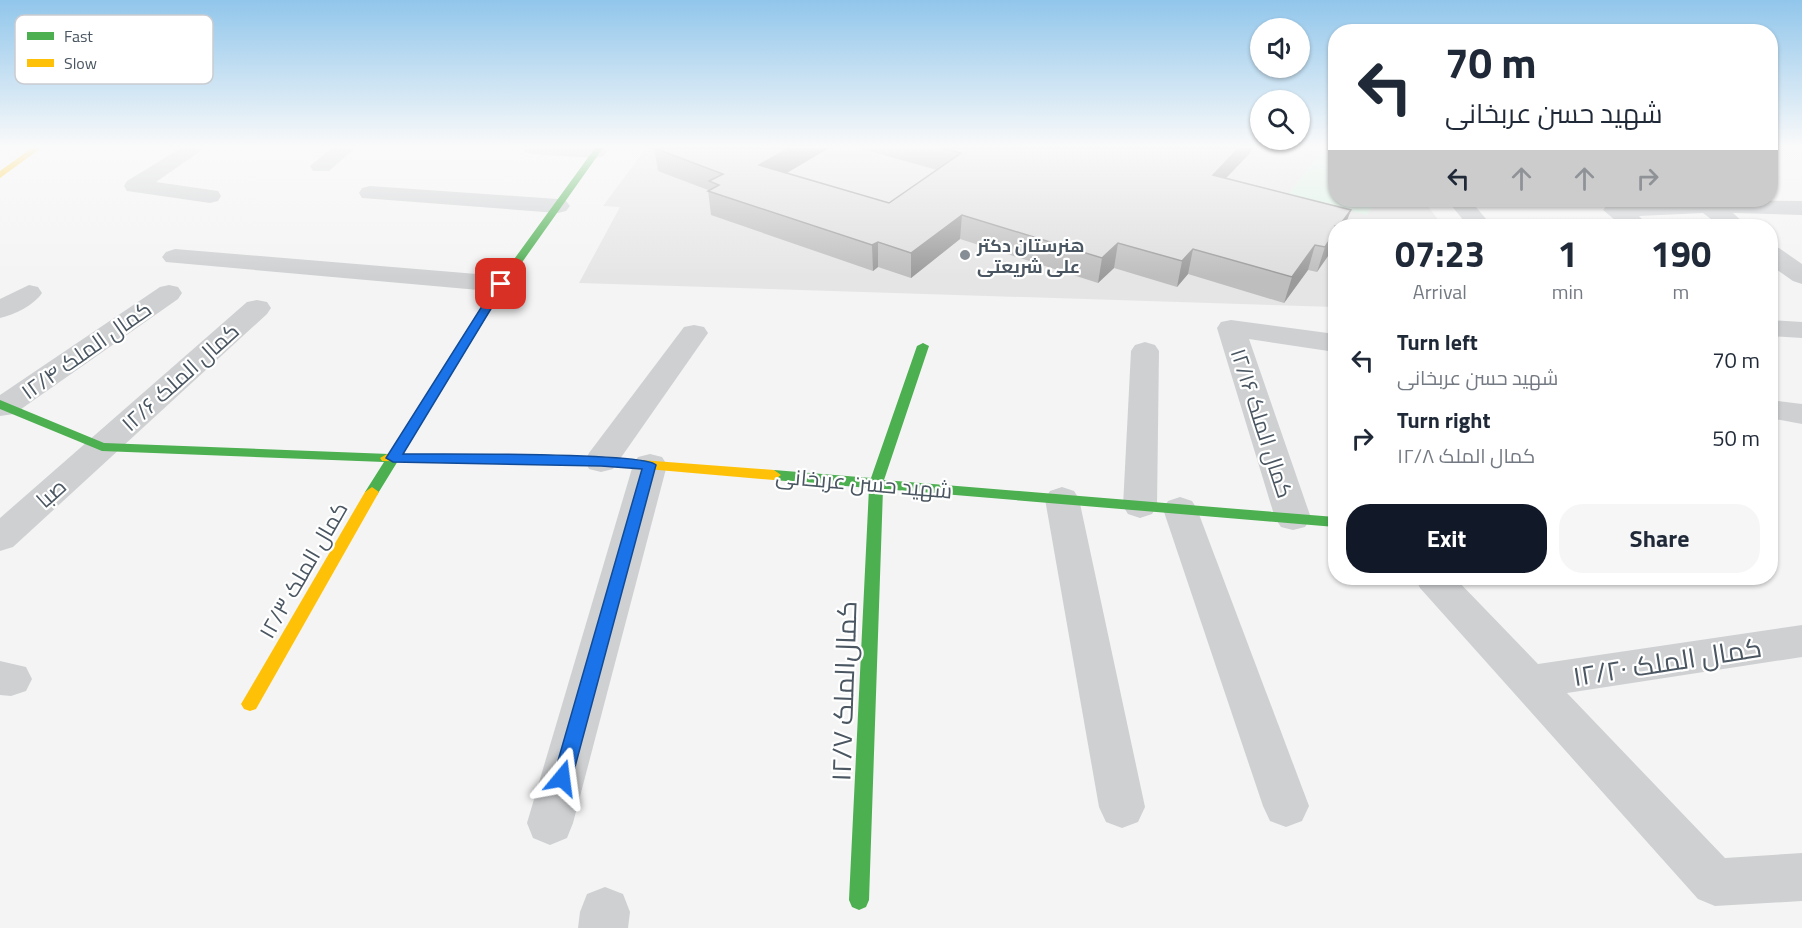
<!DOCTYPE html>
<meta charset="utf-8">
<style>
body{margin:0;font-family:"Titillium Web",Cairo,sans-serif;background:#f6f6f7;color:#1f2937;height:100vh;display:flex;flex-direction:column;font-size:22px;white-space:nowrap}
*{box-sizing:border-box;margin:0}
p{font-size:20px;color:#747a83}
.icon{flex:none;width:33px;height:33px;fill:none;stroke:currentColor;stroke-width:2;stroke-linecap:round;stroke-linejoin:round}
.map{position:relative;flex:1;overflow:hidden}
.details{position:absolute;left:1328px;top:219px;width:450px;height:366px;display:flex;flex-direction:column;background:#fff;border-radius:24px;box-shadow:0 2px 4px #0004}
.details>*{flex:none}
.top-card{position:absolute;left:1328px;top:24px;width:450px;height:183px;border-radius:24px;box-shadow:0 2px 4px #0004;background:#fff;color:#1f2937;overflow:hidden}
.tools{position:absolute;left:1250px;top:18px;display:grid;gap:12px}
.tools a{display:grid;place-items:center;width:60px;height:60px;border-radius:50%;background:#fff;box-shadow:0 2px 4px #0004;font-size:30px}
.pin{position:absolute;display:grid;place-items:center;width:51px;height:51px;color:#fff;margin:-26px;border-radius:12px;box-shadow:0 3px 9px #0006}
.me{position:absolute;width:66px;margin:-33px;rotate:16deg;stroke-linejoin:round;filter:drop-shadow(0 0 4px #0008)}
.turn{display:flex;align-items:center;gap:21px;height:126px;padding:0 18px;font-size:27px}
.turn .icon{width:78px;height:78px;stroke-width:2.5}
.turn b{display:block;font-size:42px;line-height:51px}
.lanes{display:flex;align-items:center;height:57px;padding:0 18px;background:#0003;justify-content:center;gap:30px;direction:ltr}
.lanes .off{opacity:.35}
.eta{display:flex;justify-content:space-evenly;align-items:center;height:102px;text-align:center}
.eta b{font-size:36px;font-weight:700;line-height:42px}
.button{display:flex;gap:12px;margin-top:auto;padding:12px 18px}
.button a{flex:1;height:69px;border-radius:24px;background:#111827;color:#fff;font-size:24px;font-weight:700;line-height:69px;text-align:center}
.button a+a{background:#f6f6f7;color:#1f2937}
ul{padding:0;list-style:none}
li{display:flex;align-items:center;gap:18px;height:78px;padding:0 18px}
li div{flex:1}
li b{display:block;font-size:22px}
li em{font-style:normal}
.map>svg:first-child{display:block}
.education{fill:#e6e5e6}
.green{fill:#d9f2e3}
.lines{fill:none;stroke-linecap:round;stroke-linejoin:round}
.street{fill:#ced0d2;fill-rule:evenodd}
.fast{fill:#4caf50;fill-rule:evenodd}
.slow{fill:#ffc107;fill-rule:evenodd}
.wall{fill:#bebebf}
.shaded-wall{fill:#9b9b9b}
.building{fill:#ddddde;stroke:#9b9b9b;stroke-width:1.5}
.route{fill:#1a73e8;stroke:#114b97;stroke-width:1.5}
.poi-dot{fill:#868d94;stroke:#fff;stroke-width:2}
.labels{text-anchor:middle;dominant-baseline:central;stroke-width:4.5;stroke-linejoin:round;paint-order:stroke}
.far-poi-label{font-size:18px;font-weight:bold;fill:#4a5661;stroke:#fff;text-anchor:start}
.street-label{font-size:22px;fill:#4a5661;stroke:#fff}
.near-street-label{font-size:27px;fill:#4a5661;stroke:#fff}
.key{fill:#fff;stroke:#c9ccd0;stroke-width:1.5}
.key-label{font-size:16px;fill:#4a5661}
</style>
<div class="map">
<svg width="1802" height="928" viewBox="0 0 1802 928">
<rect width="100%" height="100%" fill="#f4f4f4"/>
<path class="education" d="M646,148H1335V200H1423L1443,226H1335V307L579,283L620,207L603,206Z"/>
<path class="green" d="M1324,148L1335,151V200H1377L1367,215L1287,196Z"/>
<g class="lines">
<g class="street">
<path d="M181,148H205L156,182L218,191L221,196L218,201L210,203L127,191L124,186L127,181Z"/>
<path d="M332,148H355L329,171H313L310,166Z"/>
<path d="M522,148H603L607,152L603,156L596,158L532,154L525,152Z"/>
<path d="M370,186L558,199L566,201L570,206L566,211L558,213L362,198L359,193L362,188Z"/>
<path d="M1447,200H1470L1492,226H1468Z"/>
<path d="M1697,200L1802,201V215L1733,213L1747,226H1720L1703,213L1639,216L1649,226H1622L1603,210L1607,205L1615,203Z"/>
<path d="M1770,246L1779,248L1802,264V284L1793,281L1770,265Z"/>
<path d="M175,249L501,276L510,278L514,284L510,290L501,292L166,262L162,257L166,252Z"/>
<path d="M29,285L38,287L42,293C34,305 14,315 0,318V299Z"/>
<path d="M169,285L178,287L182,293L178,299L14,414L0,416V395L160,287Z"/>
<path d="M257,300L267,302L271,308L267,314L13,547L0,551V518L247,302Z"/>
<path d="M1231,320L1335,334V352L1249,339L1311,518L1305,527L1293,530L1281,527L1275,518L1217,328L1221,322Z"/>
<path d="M1770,320L1802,322V338L1770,336Z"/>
<path d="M694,325L704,327L708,333L613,469L601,472L589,469L585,461L589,453L684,327Z"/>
<path d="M1145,342L1155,345L1159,351L1157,506L1152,514L1140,518L1128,514L1123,506L1131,351L1135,345Z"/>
<path d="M1770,400L1802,404V424L1770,418Z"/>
<path d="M650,454L662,457L667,465L573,823L567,838L550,845L533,838L527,823L633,465L638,457Z"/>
<path d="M1062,487L1074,491L1079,499L1145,807L1138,822L1122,828L1106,822L1099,807L1045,499L1050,491Z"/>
<path d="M1180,497L1192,501L1197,509L1309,806L1302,821L1286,827L1270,821L1263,806L1163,509L1168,501Z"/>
<path d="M1415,578H1455L1538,664L1802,625V657L1567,693L1725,858L1802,853V901L1715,906L1698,899L1420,588Z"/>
<path d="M0,661L26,667L32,679L26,691L11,696L0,695Z"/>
<path d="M605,887L623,894L630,912L628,928H578L580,912L587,894Z"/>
</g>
<g class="fast">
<path d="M595,148H603L506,285L377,495L372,497L365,492L384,462L102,451L0,409V400L104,443L389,454L496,284Z"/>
<path d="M923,343L929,346L884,480L1335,517V527L883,489L869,900L866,907L859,910L852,907L849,900L869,488L774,480L767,475L774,470L871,478L917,346Z"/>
</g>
<g class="slow">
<path d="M32,148H41L0,178V171Z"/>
<path d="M387,454L601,457L774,470L781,475L774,480L601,465L382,461L380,458Z"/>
<path d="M372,487L379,492L256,709L250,711L244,709L241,704L244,699L365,492Z"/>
</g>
</g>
<path class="wall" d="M654,148H829L787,173L889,203L937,170L858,148H1252L1250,153L1226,178L1351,210L1317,272L1308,270L1284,303L1188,274L1177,287L1114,268L1098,283L960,239L911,278L878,267L873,271L711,215L708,190L658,171Z"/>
<g class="shaded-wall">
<path d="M789,148H829L761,188L759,165Z"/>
<path d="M1239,148H1252L1250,153L1207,198L1213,175Z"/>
<path d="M1351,210L1345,226H1339Z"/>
<path d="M962,215L960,239L911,278V253Z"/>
<path d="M1335,232V246L1317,272L1325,247Z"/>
<path d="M878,242V267L873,271L872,245Z"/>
<path d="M1118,243L1114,268L1098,283L1102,258Z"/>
<path d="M1315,245L1308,270L1284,303L1292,277Z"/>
<path d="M1193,249L1188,274L1177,287L1182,261Z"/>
</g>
<path class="building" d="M654,148H789L759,165L889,203L961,153L941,148H1239L1213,175L1351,210L1339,226H1335V232L1325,247L1315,245L1292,277L1193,249L1182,261L1118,243L1102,258L962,215L911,253L878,242L872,245L708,191L719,185L709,181L723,174Z"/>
<linearGradient id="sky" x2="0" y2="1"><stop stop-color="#91c6eb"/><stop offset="0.53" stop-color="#fafafa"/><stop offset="1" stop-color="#fafafa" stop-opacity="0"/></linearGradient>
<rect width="1802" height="277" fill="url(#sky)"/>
<path class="route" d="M501,281L506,284L403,454C434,454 646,452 656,465L572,778L569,784L562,787L556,784L553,778L642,469L601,466L393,462L386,458L496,284Z"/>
<circle class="poi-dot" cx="965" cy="255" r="6"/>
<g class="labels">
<g class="far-poi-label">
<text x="977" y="245">هنرستان دکتر<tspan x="977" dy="21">علی شریعتی</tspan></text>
</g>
<g class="street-label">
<text transform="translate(86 350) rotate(-35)">کمال الملک ۱۲/۴</text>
<text transform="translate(180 377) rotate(-42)">کمال الملک ۱۲/۶</text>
<text transform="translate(1262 423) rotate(72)">کمال الملک ۱۲/۱۶</text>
<text transform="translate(864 483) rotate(5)">شهید حسن عربخانی</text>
<text transform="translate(51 493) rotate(-42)">صبا</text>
<text transform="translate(303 570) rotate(-60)">کمال الملک ۱۲/۳</text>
</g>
<g class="near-street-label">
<text transform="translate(1667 661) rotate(-9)">کمال الملک ۱۲/۲۰</text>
<text transform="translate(843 691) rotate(-88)">کمال‌الملک ۱۲/۷</text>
</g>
</g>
<rect x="15" y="15" width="198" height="69" rx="9" class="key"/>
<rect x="27" y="32" width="27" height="8" fill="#4caf50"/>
<rect x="27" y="59" width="27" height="8" fill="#ffc107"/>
<g class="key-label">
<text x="64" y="42">Fast</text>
<text x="64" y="69">Slow</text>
</g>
</svg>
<div class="tools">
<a><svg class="icon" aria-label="sound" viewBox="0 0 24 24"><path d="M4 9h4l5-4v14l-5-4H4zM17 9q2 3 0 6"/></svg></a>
<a><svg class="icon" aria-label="search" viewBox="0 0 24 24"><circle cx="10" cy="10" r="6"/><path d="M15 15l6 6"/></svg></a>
</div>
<div class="pin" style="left:501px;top:284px;background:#d93025"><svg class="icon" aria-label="arrive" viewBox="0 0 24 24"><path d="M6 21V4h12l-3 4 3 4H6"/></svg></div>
<svg class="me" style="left:562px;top:778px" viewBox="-20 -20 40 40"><path d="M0-17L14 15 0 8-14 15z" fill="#1a73e8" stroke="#fff" stroke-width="4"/></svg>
<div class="top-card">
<div class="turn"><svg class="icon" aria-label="left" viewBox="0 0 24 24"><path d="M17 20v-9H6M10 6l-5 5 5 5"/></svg><div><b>70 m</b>شهید حسن عربخانی</div></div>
<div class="lanes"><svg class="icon" aria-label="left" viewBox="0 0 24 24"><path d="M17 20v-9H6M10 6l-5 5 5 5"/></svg><svg class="icon off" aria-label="ahead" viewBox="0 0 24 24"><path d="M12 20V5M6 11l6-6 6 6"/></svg><svg class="icon off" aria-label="ahead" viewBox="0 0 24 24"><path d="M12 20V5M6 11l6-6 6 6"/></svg><svg class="icon off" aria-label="right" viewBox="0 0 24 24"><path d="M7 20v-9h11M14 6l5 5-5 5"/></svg></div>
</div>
<section class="details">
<div class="eta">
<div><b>07:23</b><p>Arrival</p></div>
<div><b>1</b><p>min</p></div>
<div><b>190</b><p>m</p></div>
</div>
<ul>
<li><svg class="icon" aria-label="left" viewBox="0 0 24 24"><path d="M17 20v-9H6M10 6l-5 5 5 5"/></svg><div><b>Turn left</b><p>شهید حسن عربخانی</p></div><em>70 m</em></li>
<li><svg class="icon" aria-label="right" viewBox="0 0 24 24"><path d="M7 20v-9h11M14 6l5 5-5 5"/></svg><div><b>Turn right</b><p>کمال الملک ۱۲/۸</p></div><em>50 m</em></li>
</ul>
<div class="button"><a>Exit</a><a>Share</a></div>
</section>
</div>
